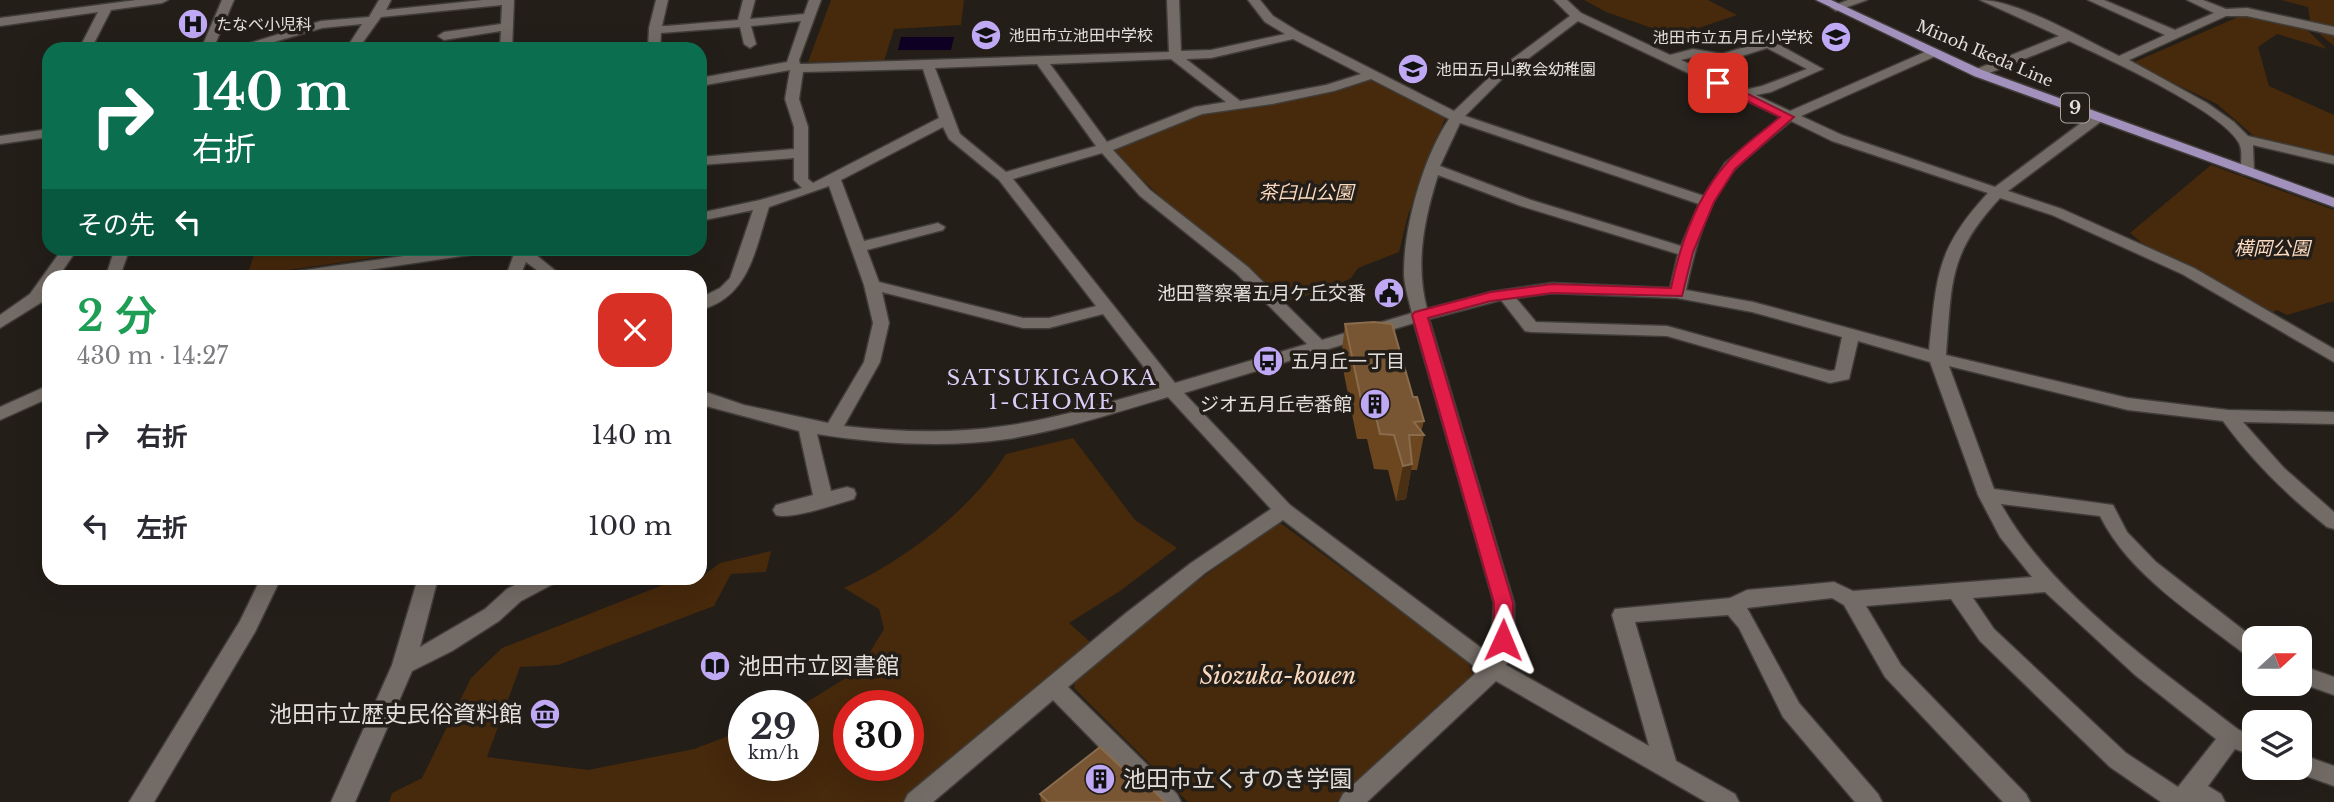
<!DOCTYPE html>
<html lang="ja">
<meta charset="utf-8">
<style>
body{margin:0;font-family:"Libre Baskerville","Noto Sans JP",serif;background:#f7f7f7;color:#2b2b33;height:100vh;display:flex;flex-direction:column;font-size:26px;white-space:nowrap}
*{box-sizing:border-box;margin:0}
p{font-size:23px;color:#7c7c81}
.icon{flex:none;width:38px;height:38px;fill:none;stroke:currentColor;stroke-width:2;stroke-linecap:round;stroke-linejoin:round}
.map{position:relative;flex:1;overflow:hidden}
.details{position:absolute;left:42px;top:270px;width:665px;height:315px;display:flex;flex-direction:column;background:#fff;border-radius:21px;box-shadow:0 7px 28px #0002}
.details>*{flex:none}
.top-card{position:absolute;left:42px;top:42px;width:665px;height:214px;border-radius:21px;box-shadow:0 7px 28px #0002;background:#0b6e4f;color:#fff;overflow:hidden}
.needle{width:46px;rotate:69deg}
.fabs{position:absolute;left:2242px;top:626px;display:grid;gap:14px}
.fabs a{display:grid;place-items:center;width:70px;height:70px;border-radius:14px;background:#fff;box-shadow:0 7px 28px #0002;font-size:35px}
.speed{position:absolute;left:728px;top:690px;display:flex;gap:14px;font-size:35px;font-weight:700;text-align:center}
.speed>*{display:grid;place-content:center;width:91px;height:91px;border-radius:50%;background:#fff;box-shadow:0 7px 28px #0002;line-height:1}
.speed small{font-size:18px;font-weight:400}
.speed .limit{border:10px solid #d22;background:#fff;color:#111}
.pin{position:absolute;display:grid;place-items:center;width:60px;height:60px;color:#fff;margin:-30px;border-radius:14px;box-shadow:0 4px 10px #0006}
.me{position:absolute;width:77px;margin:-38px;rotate:1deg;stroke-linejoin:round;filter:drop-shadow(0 0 5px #0008)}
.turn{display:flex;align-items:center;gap:24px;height:147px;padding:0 35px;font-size:32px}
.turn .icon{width:91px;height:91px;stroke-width:2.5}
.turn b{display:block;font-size:49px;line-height:60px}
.then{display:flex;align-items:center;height:66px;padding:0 35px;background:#0003;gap:14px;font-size:26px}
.round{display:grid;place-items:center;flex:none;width:74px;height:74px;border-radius:21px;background:#f7f7f7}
.headline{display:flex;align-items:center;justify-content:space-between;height:119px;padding:0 35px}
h1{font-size:42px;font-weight:600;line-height:52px;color:#1e9e55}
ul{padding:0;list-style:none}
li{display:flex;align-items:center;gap:21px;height:91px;padding:0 35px}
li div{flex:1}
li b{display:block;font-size:26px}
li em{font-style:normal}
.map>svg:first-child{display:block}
.green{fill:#47290c;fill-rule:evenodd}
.water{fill:#0d0022}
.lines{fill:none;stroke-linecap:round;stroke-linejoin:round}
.minor-casing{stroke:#403c38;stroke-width:3}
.major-casing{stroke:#403c38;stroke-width:3}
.minor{fill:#736b65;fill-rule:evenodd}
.major{fill:#a291bc;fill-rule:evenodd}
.wall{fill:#6b461e}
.shaded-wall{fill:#492f14}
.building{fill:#785633;stroke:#896c4d;stroke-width:2}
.route{fill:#e11d48;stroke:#92132f;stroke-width:2}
.labels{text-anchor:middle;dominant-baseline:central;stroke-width:7;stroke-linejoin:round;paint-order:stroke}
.far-poi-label{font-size:16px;fill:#e3dfdb;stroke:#241e19;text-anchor:start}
.far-street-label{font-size:16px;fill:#e3dfdb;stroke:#241e19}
.shield{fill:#241e19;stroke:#aaa5a1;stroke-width:2}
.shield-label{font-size:18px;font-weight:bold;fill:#e3dfdb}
.park-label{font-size:19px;font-style:italic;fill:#fad9be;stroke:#241e19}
.poi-label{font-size:19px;fill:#e3dfdb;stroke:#241e19;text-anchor:end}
.neighbourhood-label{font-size:21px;letter-spacing:2px;fill:#d9cdf8;stroke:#241e19}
.near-poi-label{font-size:23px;fill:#e3dfdb;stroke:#241e19;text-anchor:start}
.near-park-label{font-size:23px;font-style:italic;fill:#fad9be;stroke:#241e19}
</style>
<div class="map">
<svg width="2334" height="802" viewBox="0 0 2334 802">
<rect width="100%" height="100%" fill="#241e19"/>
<g class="green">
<path d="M831,0H964L961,25L894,29L884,61L808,62Z"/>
<path d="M1584,0H1708L1737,15L1675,36L1606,12Z"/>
<path d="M2281,0H2334V46L2311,27L2308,7Z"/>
<path d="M2245,14L2303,26L2327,49L2277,34L2258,47L2269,86L2334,115V157L2256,138L2217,104L2132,63Z"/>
<path d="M1368,79L1376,80L1446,116L1408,215L1399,252L1358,268L1351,278L1329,289L1288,301C1231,251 1165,209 1116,151L1121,147L1203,113Z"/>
<path d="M2211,165L2334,210V301L2287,315L2277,310L2270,314L2181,262L2143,244L2130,233Z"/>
<path d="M256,249V248L434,249L247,276Z"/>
<path d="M1073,438L1135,520L1177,548L1120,591L1069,623L1090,642L905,802H389L392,793L422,778L471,678L502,648L668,583L700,578L720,563L771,551L766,572L731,574L714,606L558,665L520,667L487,757L588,770L694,749L744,730V765H803L802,705L859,670L884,629L879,609L844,588C904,561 971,510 1006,454ZM849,705H908V765H849Z"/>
<path d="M1282,524L1468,661L1473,675L1336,802H1188L1074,688L1076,677L1143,622L1273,525Z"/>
</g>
<path class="water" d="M901,37H954L951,50H898Z"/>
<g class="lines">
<g class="minor-casing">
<g id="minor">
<path d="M136,0H168L162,3L111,10L91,49H79L98,12L0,26V18Z"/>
<path d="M222,0H234L213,49H201Z"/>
<path d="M379,0H391L386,10L483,0H514L512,49H500L501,31L444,40L438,36L444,32L501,24L502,5L381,17L358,49H346L362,24L322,28L250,49H231L321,21L369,17Z"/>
<path d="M656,0H668L662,26H666L738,20L743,0H755L750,19L804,14L809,0H821L799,60L800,64H805L1169,52L1167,0H1179L1181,51L1211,50L1285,34L1265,22L1248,0H1260L1273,16L1299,32L1454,111L1495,72L1570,16L1554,0H1567L1581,13L1670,55L1693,49L1722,54L1764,41H1772L1823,69L1771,92L1756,95L1790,111L1934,48L1940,52L1938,55L1801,116L1842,135L1995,187L2093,114H2103V120L2008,191L2062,209L2194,268L2334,349V362L2182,274L2052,215L2000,198C1948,254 1952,282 1946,355L2128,398L2228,410L2334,412V424L2243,422L2284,468L2334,512V529L2327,527C2288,496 2253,462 2223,421L2128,410L1949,366L1994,489L2113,505L2127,532L2156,562L2255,639L2254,659L2247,656C2195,615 2130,576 2100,516L2001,504C2050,593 2159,669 2239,730L2254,736V756L2235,749L2208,786L2221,794L2225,802H2161L2110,767L1980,641L1951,599L1866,606L1901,665L2026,794L2030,802H2003L1885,677L1844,605L1832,598L1747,608L1799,703L1878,794L1882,802H1855L1783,717L1739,628L1728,615L1635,622L1676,761L1735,794L1739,802H1706L1496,681L1367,802H1339L1343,794L1479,670L1283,520L1205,573L1068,687L1177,794L1181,802H1153L1053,700L933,802H904L908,794L1126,613L1191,563L1271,509L1168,397C1115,413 1062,430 1008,439C945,448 879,444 817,434L831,491L847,487L854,489L856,494L854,499C836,504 792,520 776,515L773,510L776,505L813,495L799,431L702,405L700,390L744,405L828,423L864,362L873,323L864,285L829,186L769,207C755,249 750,297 700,310V298L720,288L730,278L753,210L700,221V213L760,200L802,188L794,180V158L700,165V157L794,149V127L785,99L790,70L700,86V78L787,62L801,21L751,26L756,44L750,48L744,44L740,27L661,33L660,49H648L649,28ZM1578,21L1781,117L1725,163L1704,196L1465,116L1504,77ZM1293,39L1361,74L1326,85L1240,101L1186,59L1211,58ZM1767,48L1807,69L1762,86L1744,90L1681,60L1693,57L1723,62ZM1171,59L1226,102L1195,107L1107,142L1050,64ZM1037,64L1096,146L1006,172L960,134L935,68ZM923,69L939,118L813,183L808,179V127L799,99L803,72ZM1371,79L1449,119C1423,158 1403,228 1404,276C1405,288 1409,301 1412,313L1322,340L1248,267L1150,190L1113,150L1202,114L1272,104L1334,91ZM1791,121L1832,141L1988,193C1935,250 1937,277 1929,350L1753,302L1686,290C1694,251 1709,195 1737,167C1754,151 1773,136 1791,121ZM1460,123L1699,204L1681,246L1531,200L1440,166ZM943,127L949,139L999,180L1096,306L1049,318H1023L879,282L867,250L943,230L945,227L938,223L864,241L841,180ZM1102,153L1140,196L1236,273L1307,344L1175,383L1013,179ZM1438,175L1521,206L1678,254L1670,288L1552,283L1491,292L1427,309C1415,263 1424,220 1438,175ZM882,292L1023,328H1049L1103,314L1160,388C1109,402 1057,419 1004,426C951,434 898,432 844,426L880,362L889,323ZM1552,293L1677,298L1752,312L1842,337L1835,370L1830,371L1667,326L1536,322L1516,298ZM1501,300L1525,331L1531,332L1667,336L1830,383L1849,379L1858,341L1930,362L1978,495L2000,537L2032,577L1853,591L1834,582L1747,590L1730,598L1615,609L1612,615L1649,746L1506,665L1514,640V603L1429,319ZM1414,323L1494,603L1492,640L1488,653L1290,505L1184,393ZM2045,592L2135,675L2216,739L2178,787L2126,753L1994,629L1973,598Z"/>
<path d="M1848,0H1867L1836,11L1830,7Z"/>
<path d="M1980,0C2018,0 2083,39 2119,56L2165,35L2088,0H2104L2175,30L2214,13L2187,0H2203L2226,9L2247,8L2334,27V35L2247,16H2226L2129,60L2207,103L2234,122L2248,136L2334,156V164L2253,145L2254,171L2252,174H2242C2239,165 2244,153 2239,143C2222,111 2104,57 2069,41L1982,76H1974V70L2059,36Z"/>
<path d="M49,129V137L0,144V136Z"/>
<path d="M63,248H78L59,276H49V291L42,302L0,328V315L30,294Z"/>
<path d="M115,248H130L120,276H106Z"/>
<path d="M460,248H560L558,251L536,255L562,276H545L526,262L520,276H506L514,254L502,250L328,276H290L298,271Z"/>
<path d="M49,385V398L0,420V407Z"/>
<path d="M261,578H281L255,632L154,802H129L240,621Z"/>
<path d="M418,578H438L420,647L485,609L507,589L529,578H556L553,584L521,601L499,621L452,651L412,671L355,802H331L392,665Z"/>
<path d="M2300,665L2334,677V695L2300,683Z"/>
<path d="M2300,754L2334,766V786L2292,771L2291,768H2300Z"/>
</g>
</g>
<g class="major-casing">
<path id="major" d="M1816,0H1831L1982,70L2334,198V207L1974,76Z"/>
</g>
<use href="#minor" class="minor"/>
<use href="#major" class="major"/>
</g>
<g class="wall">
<path d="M1345,324L1413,397L1424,421L1421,432L1424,435L1417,470H1411L1406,499L1396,501L1388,470L1374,469L1367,439H1357L1341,359Z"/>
<path d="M1122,768L1165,802H1041L1040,794Z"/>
</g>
<path class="shaded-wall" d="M1412,464L1406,499L1396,501L1403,466Z"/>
<g class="building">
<path d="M1374,322L1392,324L1413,397H1417L1424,421L1414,422L1424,435H1409L1412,464L1403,466L1394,435L1380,434L1373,404H1362L1345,324Z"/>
<path d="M1100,747L1122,768L1127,764L1165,802H1048L1040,794Z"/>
</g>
<path class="route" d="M1718,79L1794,117L1735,169L1714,202L1693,252L1682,296L1552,293L1491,301L1428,318L1513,603V640L1510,646L1503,648L1496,646L1494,640V603L1412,315L1415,312L1491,292L1552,284L1671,288C1680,245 1696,198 1726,164C1741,146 1763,132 1780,117L1714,85L1712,83Z"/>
<defs>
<g id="hospital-disc" transform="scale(1.575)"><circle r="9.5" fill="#bfa8f4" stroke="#241e19"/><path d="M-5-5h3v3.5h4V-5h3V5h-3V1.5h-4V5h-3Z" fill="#111"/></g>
<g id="school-disc" transform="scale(1.575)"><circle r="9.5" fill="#bfa8f4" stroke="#241e19"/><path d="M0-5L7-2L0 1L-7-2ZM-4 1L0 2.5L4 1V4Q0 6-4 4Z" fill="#111"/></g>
<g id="civic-disc" transform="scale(1.575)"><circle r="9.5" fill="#bfa8f4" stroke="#241e19"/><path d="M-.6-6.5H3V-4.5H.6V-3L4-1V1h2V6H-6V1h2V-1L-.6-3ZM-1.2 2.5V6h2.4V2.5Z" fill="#111"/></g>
<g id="bus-disc" transform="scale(1.575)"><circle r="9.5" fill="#bfa8f4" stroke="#241e19"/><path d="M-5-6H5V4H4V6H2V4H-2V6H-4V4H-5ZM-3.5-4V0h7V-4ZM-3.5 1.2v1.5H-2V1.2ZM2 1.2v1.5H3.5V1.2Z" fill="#111"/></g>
<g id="building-disc" transform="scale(1.575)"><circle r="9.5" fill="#bfa8f4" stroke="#241e19"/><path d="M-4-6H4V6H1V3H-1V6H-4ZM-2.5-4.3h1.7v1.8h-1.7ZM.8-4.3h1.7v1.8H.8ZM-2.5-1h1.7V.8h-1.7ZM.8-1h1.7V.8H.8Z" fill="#111"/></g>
<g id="library-disc" transform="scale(1.575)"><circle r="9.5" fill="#bfa8f4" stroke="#241e19"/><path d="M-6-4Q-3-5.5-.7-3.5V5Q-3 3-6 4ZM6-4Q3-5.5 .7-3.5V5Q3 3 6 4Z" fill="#111"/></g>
<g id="museum-disc" transform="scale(1.575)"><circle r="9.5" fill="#bfa8f4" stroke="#241e19"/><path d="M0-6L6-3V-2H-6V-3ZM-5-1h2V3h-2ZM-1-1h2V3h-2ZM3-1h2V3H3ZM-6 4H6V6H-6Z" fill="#111"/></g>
</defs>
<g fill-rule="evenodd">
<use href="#hospital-disc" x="193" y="24"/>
<use href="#school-disc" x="986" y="35"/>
<use href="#school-disc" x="1836" y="37"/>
<use href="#school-disc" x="1413" y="69"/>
<use href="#civic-disc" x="1389" y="293"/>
<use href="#bus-disc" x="1268" y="361"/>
<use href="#building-disc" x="1375" y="404"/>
<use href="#library-disc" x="715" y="666"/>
<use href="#museum-disc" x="545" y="714"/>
<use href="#building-disc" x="1100" y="779"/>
</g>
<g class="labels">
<g class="far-poi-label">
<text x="216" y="24">たなべ小児科</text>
<text x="1009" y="35">池田市立池田中学校</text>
<text x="1813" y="37" text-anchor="end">池田市立五月丘小学校</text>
<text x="1436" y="69">池田五月山教会幼稚園</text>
</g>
<g class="far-street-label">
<text transform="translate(1985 53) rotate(23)">Minoh Ikeda Line</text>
</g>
<rect class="shield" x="2061" y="93.5" width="28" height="29" rx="5"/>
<g class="shield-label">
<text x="2075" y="108">9</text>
</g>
<g class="park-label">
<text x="1306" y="192">茶臼山公園</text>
<text x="2272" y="248">横岡公園</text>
</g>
<g class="poi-label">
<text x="1366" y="293">池田警察署五月ケ丘交番</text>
<text x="1291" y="361" text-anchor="start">五月丘一丁目</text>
<text x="1352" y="404">ジオ五月丘壱番館</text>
</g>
<g class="neighbourhood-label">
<text x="1052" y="378">SATSUKIGAOKA<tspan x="1052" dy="24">1-CHOME</tspan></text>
</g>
<g class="near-poi-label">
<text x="738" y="666">池田市立図書館</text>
<text x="522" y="714" text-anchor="end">池田市立歴史民俗資料館</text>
<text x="1123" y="779">池田市立くすのき学園</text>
</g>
<g class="near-park-label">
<text x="1278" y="676">Siozuka-kouen</text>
</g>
</g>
</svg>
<div class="fabs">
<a><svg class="needle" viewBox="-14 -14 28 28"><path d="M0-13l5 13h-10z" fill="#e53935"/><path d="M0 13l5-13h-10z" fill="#7c7c81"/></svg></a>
<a><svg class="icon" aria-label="layers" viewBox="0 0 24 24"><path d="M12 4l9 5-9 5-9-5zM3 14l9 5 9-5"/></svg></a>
</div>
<div class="speed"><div>29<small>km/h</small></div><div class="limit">30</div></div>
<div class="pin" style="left:1718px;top:83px;background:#d93025"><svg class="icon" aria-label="arrive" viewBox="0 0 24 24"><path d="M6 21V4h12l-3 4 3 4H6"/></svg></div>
<svg class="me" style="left:1503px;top:640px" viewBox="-20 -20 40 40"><path d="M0-17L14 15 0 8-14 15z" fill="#e11d48" stroke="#fff" stroke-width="4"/></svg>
<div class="top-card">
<div class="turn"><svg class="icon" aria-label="right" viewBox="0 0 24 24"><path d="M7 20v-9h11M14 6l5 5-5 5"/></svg><div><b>140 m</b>右折</div></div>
<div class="then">その先<svg class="icon" aria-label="left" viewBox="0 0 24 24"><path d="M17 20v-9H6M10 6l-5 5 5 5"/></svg></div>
</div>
<section class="details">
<div class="headline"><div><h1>2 分</h1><p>430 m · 14:27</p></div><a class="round" style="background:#d93025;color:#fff"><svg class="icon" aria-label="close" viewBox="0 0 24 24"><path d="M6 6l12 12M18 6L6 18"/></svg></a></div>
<ul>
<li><svg class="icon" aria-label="right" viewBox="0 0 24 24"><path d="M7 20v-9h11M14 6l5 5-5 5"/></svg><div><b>右折</b></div><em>140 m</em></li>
<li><svg class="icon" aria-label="left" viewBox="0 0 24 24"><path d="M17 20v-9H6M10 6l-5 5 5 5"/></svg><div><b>左折</b></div><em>100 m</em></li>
</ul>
</section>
</div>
